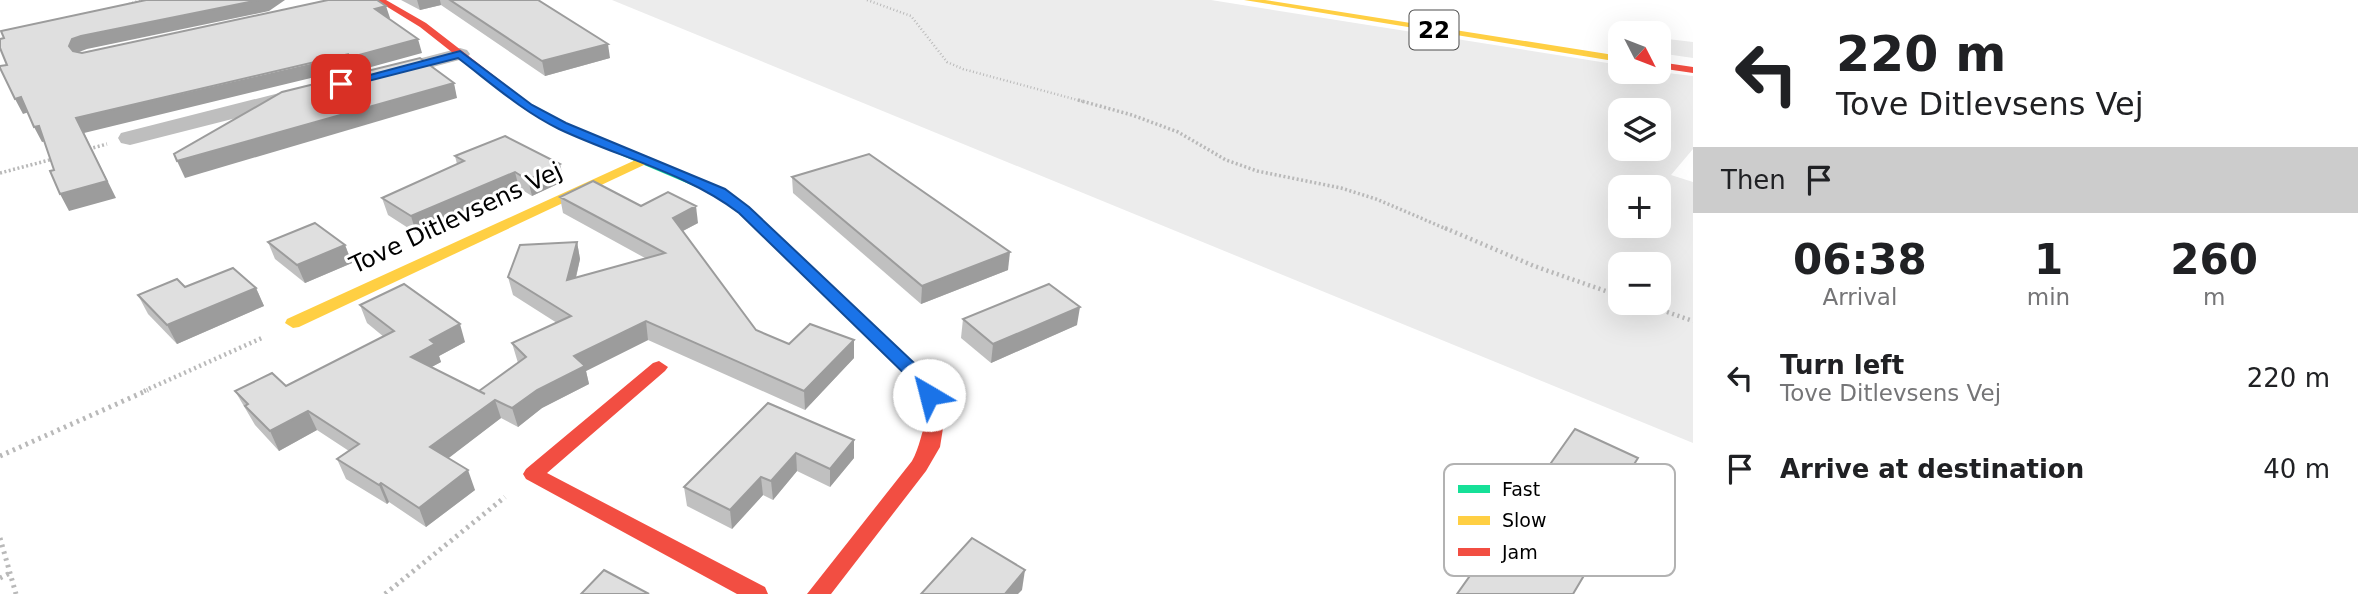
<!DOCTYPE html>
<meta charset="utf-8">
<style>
body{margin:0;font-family:"DejaVu Sans",sans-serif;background:#f6f6f6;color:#202124;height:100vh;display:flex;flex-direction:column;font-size:26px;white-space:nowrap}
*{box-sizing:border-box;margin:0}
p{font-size:23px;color:#757577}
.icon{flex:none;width:38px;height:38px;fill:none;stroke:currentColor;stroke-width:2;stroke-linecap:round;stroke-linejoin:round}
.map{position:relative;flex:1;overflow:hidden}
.details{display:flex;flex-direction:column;background:#fff;width:665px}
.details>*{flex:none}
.guide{background:#fff;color:#202124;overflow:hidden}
.needle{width:46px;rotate:132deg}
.controls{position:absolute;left:1608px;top:21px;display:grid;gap:14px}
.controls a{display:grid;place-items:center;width:63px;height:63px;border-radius:14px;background:#fff;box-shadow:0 7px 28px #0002;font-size:35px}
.pin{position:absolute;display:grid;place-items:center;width:60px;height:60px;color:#fff;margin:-30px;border-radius:14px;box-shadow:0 4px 10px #0006}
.me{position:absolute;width:77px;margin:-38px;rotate:323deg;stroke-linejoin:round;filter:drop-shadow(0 0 5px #0008)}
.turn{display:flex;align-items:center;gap:24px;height:147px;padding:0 28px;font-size:32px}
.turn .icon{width:91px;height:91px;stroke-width:2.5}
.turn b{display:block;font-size:49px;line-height:60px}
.then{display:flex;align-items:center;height:66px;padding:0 28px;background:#0003;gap:14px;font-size:26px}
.eta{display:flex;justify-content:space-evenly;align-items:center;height:119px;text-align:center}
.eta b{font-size:42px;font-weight:700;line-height:49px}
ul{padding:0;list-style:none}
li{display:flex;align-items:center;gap:21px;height:91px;padding:0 28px}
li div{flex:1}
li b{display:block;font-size:26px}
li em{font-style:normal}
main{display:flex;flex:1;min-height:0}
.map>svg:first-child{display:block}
.green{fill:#ececec;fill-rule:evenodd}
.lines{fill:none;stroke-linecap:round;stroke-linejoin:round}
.path-far3{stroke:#b9b9b9;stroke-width:2.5;stroke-dasharray:1 2.5;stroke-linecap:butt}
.path-far2{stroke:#b9b9b9;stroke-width:3.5;stroke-dasharray:2 2.5;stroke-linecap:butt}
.path-far1{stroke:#b9b9b9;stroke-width:4.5;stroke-dasharray:2 3.5;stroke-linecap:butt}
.path{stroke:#b9b9b9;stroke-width:5;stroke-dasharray:2.5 4.5;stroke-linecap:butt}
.street{fill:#bebebe;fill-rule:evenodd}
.fast{fill:#16e098;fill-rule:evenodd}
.slow{fill:#ffcf43;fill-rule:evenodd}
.jam{fill:#f24e42;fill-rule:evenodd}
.wall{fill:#c0c0c0}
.shaded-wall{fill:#9c9c9c}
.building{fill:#dfdfdf;stroke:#9c9c9c;stroke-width:2}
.route{fill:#1a73e8;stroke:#114b97;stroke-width:2}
.labels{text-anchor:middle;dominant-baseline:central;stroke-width:6;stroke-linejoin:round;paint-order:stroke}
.shield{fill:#fff;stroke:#4c4c4c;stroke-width:2}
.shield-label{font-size:23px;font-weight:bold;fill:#000}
.street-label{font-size:24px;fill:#000;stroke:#fff}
.key{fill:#fff;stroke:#b2b2b2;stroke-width:2}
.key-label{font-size:19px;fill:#000}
</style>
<main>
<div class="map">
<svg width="1693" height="594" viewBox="0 0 1693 594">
<rect width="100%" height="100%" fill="#fff"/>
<g class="green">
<path d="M612,0H1211L1620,65V72H1659L1693,76V149L1671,175L1693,182V443ZM1620,110H1659V149H1620ZM1620,187H1659V226H1620ZM1620,264H1659V303H1620Z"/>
<path d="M1659,38L1693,42V58L1659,53Z"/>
</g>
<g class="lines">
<g class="path-far3">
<path d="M867,0L911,16L947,62L963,69L1085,102"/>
<path d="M129,4L141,0"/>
</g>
<g class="path-far2">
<path d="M1078,100L1132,115L1178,132L1226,160L1257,171L1341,188L1376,199L1449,230"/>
<path d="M89,149L107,144"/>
<path d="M0,173L57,158"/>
</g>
<g class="path-far1">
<path d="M1445,228L1534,266L1620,296"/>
<path d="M1641,303L1693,321"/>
<path d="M144,391L264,337"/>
</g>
<g class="path">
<path d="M0,456L148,390"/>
<path d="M0,538L16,594"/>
<path d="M0,578L10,573"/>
<path d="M385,594L505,497"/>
</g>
<g class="street">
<path d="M460,48L467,50L470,54L467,58L387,79L380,77L376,73L380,69Z"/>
<path d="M299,88L307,90L310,95L307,100L130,145L121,143L118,138L121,133Z"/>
</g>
<path class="fast" d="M615,144L725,189L749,207L929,377L944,422L942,427H928L915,383L739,213L715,195L611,151V145Z"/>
<g class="slow">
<path d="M1244,0H1265L1620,56V62Z"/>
<path d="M642,157L646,158V164L299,327L293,328L285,323L287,319Z"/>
</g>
<g class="jam">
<path d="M376,0H386L426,23L532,105L566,123L621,148L615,152L611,151L558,129L524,109L420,27Z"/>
<path d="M1659,62L1693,67V73L1659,68Z"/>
<path d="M659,361L668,367L665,371L547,473L765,587L768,594H737L526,479L523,474L526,469L653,363Z"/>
<path d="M935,416L942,417L944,422L940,447L926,471L831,594H807L912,461C920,447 921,432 928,417Z"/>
</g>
</g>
<g class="wall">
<path d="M401,0H538L610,58L545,76L441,5L420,10Z"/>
<path d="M455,156L564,181L532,196L519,188L416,233L388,215L382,198L457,164Z"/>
<path d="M792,177L1008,270L921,304L793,193Z"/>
<path d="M560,197L641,206L698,223L683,231L756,330L789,344L854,358L805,410L648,340L586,371L589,384L542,408L518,427L501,418L448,458L475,490L426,527L389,502L387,504L346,479L337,459L349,451L317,430L279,451L255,425L235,391L286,386L384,337L367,323L360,305L465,342L439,356L441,362L431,367L479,391L518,363L512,343L557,323L513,295L508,277L577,242L580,259L576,278L645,258L563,213Z"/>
<path d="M268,242L345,245L352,263L305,283L275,259Z"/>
<path d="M185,287L256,288L264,306L177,344L148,314L138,295Z"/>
<path d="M963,319L1077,325L991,363L961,338Z"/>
<path d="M768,403L854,440V458L830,487L797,471L773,500L763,495L732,529L687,506L684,487Z"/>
<path d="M1512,486L1575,559L1477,566L1468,561Z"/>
</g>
<g class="shaded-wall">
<path d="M259,0H285L269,11L87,49L79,52L76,60L69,46L72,39L81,36Z"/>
<path d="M417,0H440L441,5L420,10Z"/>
<path d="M386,6L390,18L379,21L375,9Z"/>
<path d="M418,39L422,53L342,75L340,71L84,133L116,198L69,211L60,194L76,118Z"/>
<path d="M608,44L610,58L545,76L542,61Z"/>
<path d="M454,83L457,98L185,178L177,161Z"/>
<path d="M21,97L29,112L23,114L15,99Z"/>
<path d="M39,126L47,141L42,142L34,127Z"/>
<path d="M560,164L564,181L532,196L528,180Z"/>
<path d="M515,172L519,188L416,233L411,216Z"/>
<path d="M696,206L698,223L675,235L673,218Z"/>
<path d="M577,242L580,259L571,298L567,280Z"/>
<path d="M345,245L352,263L305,283L297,265Z"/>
<path d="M1010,252L1008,270L921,304L922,286Z"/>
<path d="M256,288L264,306L177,344L167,325Z"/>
<path d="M1080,307L1077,325L991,363L993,344Z"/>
<path d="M646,321L648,340L586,371L589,384L542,408L518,427L512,408L574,356Z"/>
<path d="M460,324L465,342L439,356L441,362L417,375L411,357L430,340Z"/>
<path d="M854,340V358L805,410L804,391Z"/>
<path d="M495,400L501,418L437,467L430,447Z"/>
<path d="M308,411L317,430L279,451L270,431Z"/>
<path d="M854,440V458L830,487V469Z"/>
<path d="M796,453L797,471L773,500L771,481Z"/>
<path d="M468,470L475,490L426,527L419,508Z"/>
<path d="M761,477L763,495L732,529L730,510Z"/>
<path d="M381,483L389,502L387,504L379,485Z"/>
<path d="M1025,570L1022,590L1018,594H1005Z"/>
</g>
<g class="building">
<path d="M146,0H259L81,36L72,39L69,46L73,51L82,53L328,0H377L386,6L375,9L418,39L337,61L349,54L76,118L107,181L60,194L50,171L54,170L39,126L34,127L21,97L15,99L0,68V66L7,65L0,48V39L4,38L1,31Z"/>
<path d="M450,0H538L608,44L542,61Z"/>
<path d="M420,58L454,83L177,161L174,154L282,92Z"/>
<path d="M505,136L560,164L528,180L515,172L411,216L382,198L464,161L455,156Z"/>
<path d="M869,154L1010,252L922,286L792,177Z"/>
<path d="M593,181L641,206L668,192L696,206L673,218L756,330L789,344L810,324L854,340L804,391L646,321L574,356L585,366L537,390L512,408L495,400L430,447L468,470L419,508L381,483L379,485L337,459L359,444L308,411L270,431L245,406L248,404L235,391L272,373L286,386L394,331L360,305L404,284L460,324L430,340L435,344L411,357L485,394L479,391L526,357L512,343L571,316L508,277L520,245L577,242L567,280L665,253L560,197Z"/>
<path d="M315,223L345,245L297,265L268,242Z"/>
<path d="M233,268L256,288L167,325L138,295L177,279L185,287Z"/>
<path d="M1049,284L1080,307L993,344L963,319Z"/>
<path d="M768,403L854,440L830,469L796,453L771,481L761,477L730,510L684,487Z"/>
<path d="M1575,429L1638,458L1575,559L1589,567L1573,594H1457L1491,546L1481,540L1512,486L1529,494Z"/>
<path d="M972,538L1025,570L1005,594H921Z"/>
<path d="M604,570L649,594H581Z"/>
</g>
<path class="route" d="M460,51L532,105L566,123L725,189L749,207L929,377L938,395L935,399H922L915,384L739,213C687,173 618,157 559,129C522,111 491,83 458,58L341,88L336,84Z"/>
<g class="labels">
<rect class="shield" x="1409.5" y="10.5" width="49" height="39" rx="5"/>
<g class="shield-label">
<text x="1434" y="30">22</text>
</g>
<g class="street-label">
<text transform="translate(456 218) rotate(-25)">Tove Ditlevsens Vej</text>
</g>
</g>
<rect x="1444" y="464" width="231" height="112" rx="10" class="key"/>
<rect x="1458" y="485" width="32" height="8" fill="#16e098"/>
<rect x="1458" y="516" width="32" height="9" fill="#ffcf43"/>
<rect x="1458" y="548" width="32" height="8" fill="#f24e42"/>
<g class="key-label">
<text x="1502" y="496">Fast</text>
<text x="1502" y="527">Slow</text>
<text x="1502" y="559">Jam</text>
</g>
</svg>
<div class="controls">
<a><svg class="needle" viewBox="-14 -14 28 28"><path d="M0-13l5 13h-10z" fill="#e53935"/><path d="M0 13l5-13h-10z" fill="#757577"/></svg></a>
<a><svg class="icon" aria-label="layers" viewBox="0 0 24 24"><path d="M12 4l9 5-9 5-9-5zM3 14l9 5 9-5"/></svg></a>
<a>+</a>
<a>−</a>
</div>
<div class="pin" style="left:341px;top:84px;background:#d93025"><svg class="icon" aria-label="arrive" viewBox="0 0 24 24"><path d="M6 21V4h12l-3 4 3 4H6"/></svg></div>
<svg class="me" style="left:929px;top:395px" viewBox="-20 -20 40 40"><circle r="19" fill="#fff"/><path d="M0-13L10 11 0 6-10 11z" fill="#1a73e8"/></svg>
</div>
<section class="details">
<div class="guide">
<div class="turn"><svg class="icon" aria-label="left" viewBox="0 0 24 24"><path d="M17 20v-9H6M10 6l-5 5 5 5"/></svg><div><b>220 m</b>Tove Ditlevsens Vej</div></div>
<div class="then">Then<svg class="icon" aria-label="arrive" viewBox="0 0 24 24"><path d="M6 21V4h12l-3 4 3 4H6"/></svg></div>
</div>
<div class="eta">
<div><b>06:38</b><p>Arrival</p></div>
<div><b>1</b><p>min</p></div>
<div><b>260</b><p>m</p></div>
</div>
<ul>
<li><svg class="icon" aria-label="left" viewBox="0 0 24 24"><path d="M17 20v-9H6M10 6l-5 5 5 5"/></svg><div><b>Turn left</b><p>Tove Ditlevsens Vej</p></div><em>220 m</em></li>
<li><svg class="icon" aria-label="arrive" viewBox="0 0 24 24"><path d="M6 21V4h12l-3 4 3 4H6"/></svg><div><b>Arrive at destination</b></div><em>40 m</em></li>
</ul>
</section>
</main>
